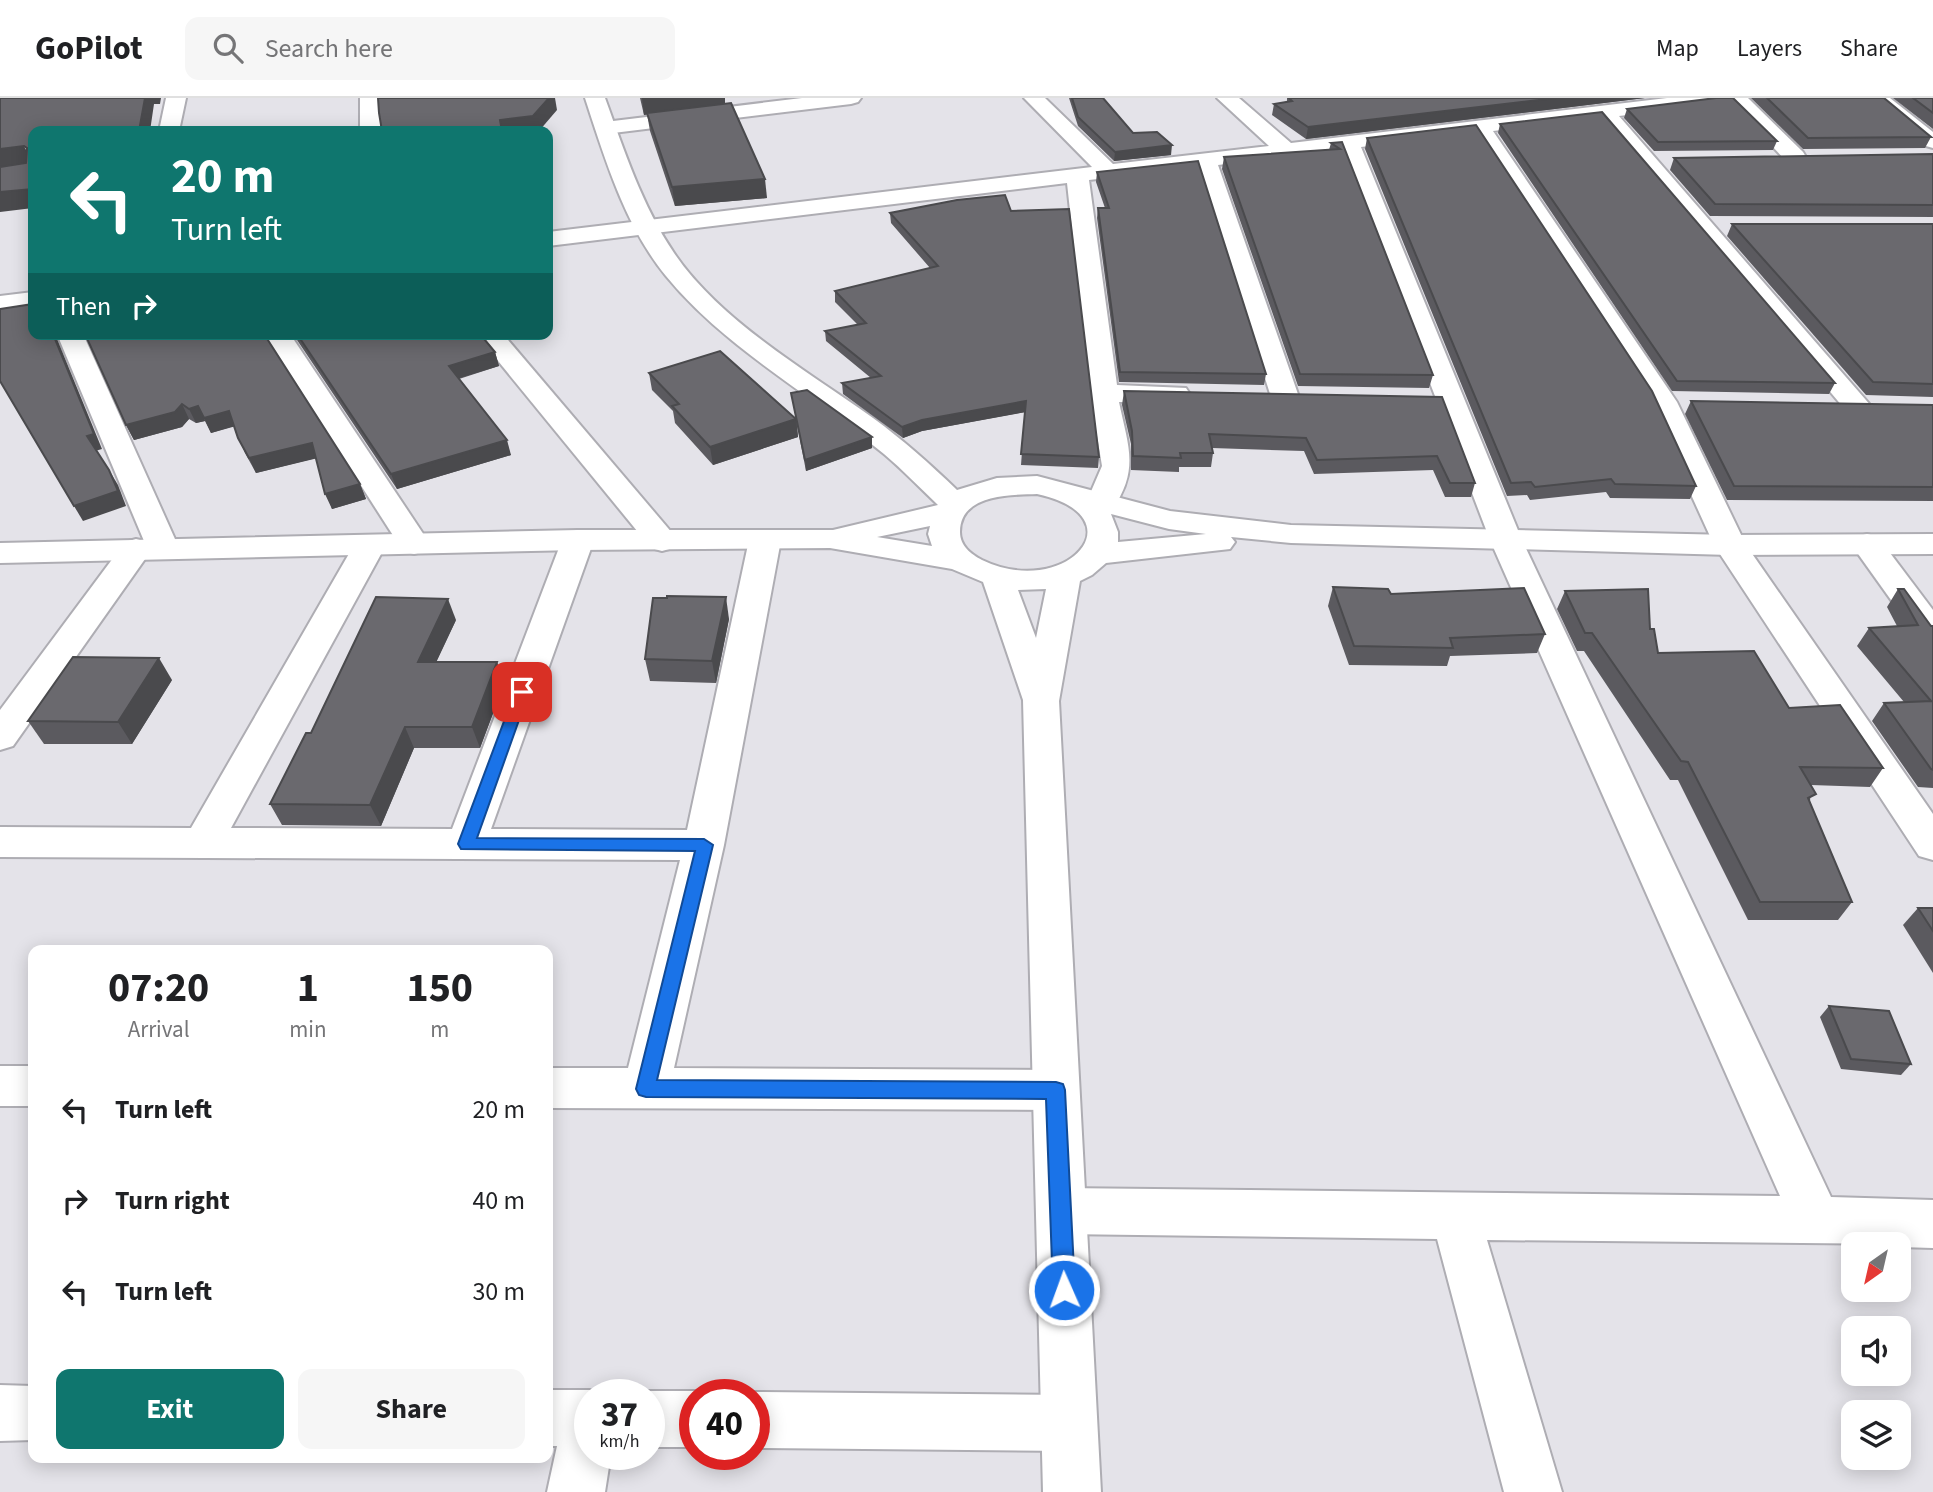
<!DOCTYPE html>
<style>
body{margin:0;font-family:"Source Sans 3",sans-serif;background:#f6f6f6;color:#202124;height:100vh;display:flex;flex-direction:column;font-size:26px;white-space:nowrap}
*{box-sizing:border-box;margin:0}
p{font-size:23px;color:#757577}
.icon{flex:none;width:38px;height:38px;fill:none;stroke:currentColor;stroke-width:2;stroke-linecap:round;stroke-linejoin:round}
.map{position:relative;flex:1;overflow:hidden}
.panel{position:absolute;left:28px;top:847px;width:525px;height:518px;display:flex;flex-direction:column;background:#fff;border-radius:14px;box-shadow:0 4px 18px #0003}
.panel>*{flex:none}
.hud{position:absolute;left:28px;top:28px;width:525px;height:214px;border-radius:14px;box-shadow:0 4px 18px #0003;background:#0f766e;color:#fff;overflow:hidden}
.needle{width:46px;rotate:214deg}
.buttons{position:absolute;left:1841px;top:1134px;display:grid;gap:14px}
.buttons a{display:grid;place-items:center;width:70px;height:70px;border-radius:14px;background:#fff;box-shadow:0 4px 18px #0003;font-size:35px}
.speed{position:absolute;left:574px;top:1281px;display:flex;gap:14px;font-size:35px;font-weight:700;text-align:center}
.speed>*{display:grid;place-content:center;width:91px;height:91px;border-radius:50%;background:#fff;box-shadow:0 4px 18px #0003;line-height:1}
.speed small{font-size:18px;font-weight:400}
.speed .limit{border:10px solid #d22;background:#fff;color:#111}
.pin{position:absolute;display:grid;place-items:center;width:60px;height:60px;color:#fff;margin:-30px;border-radius:14px;box-shadow:0 4px 10px #0006}
.me{position:absolute;width:77px;margin:-38px;rotate:358deg;stroke-linejoin:round;filter:drop-shadow(0 0 5px #0008)}
.turn{display:flex;align-items:center;gap:24px;height:147px;padding:0 28px;font-size:32px}
.turn .icon{width:91px;height:91px;stroke-width:2.5}
.turn b{display:block;font-size:49px;line-height:60px}
.then{display:flex;align-items:center;height:66px;padding:0 28px;background:#0003;gap:14px;font-size:26px}
.eta{display:flex;justify-content:space-evenly;align-items:center;height:119px;text-align:center}
.eta b{font-size:42px;font-weight:700;line-height:49px}
.cta{display:flex;gap:14px;margin-top:auto;padding:14px 28px}
.cta a{flex:1;height:80px;border-radius:14px;background:#0f766e;color:#fff;font-size:28px;font-weight:700;line-height:80px;text-align:center}
.cta a+a{background:#f6f6f6;color:#202124}
ul{padding:0;list-style:none}
li{display:flex;align-items:center;gap:21px;height:91px;padding:0 28px}
li div{flex:1}
li b{display:block;font-size:26px}
li em{font-style:normal}
header{display:flex;align-items:center;gap:42px;box-sizing:border-box;height:98px;padding:0 35px;background:#fff;border-bottom:2px solid #e0e0e0}
header strong{font-size:33px}
nav{display:flex;gap:38px;margin-inline-start:auto;font-size:24px}
.search{width:490px;height:63px;background:#f6f6f6;display:flex;align-items:center;gap:18px;box-sizing:border-box;padding:0 24px;border-radius:14px;color:#757577;font-size:26px}
.map>svg:first-child{display:block}
.lines{fill:none;stroke-linecap:round;stroke-linejoin:round}
.street-casing{stroke:#aeadb3;stroke-width:4}
.secondary-casing{stroke:#aeadb3;stroke-width:4}
.street{fill:#fff;fill-rule:evenodd}
.secondary{fill:#fff;fill-rule:evenodd}
.wall{fill:#5b5a5f}
.shaded-wall{fill:#4a4a4d}
.building{fill:#6a696e;stroke:#4a4a4d;stroke-width:2}
.route{fill:#1a73e8;stroke:#114b97;stroke-width:2}
</style>
<header>
<strong>GoPilot</strong>
<div class="search"><svg class="icon" aria-label="search" viewBox="0 0 24 24"><circle cx="10" cy="10" r="6"/><path d="M15 15l6 6"/></svg>Search here</div>
<nav><a>Map</a><a>Layers</a><a>Share</a></nav>
</header>
<div class="map">
<svg width="1933" height="1394" viewBox="0 0 1933 1394">
<rect width="100%" height="100%" fill="#e4e3e9"/>
<g class="lines">
<g class="street-casing">
<g id="street">
<path d="M166,0H186L179,33H159Z"/>
<rect x="360" y="0" width="20" height="33"/>
<path d="M802,0H861L858,4L851,6L605,36L598,34L595,30L598,26L605,24Z"/>
<path d="M1024,0H1045L1113,66L1269,48L1217,0H1239L1291,45L1667,0H1727L1724,4L1717,6L1619,18L1872,309L1868,315L1858,317L1848,315L1600,20L1493,33L1677,304L1746,447L1933,716V762L1919,758L1714,447L1649,304L1474,35L1361,49L1522,442L1831,1099L1933,1102V1150L1899,1149V1146L1487,1142L1562,1394H1504L1437,1141L1061,1136L1043,1130L1036,1113L1043,1096L1061,1090L1780,1098L1490,442L1341,52L1218,67L1299,299L1295,305L1285,307L1275,305L1271,299L1198,69L1089,82L1117,287L1186,290L1190,296L1186,302L1176,304H1119C1128,348 1140,371 1112,412L1101,414L1090,412L1086,405L1102,368L1090,295L1067,85L548,148V134L1092,69Z"/>
<path d="M1727,0H1748L1803,54L1806,59L1803,64H1787Z"/>
<path d="M1868,0H1890L1933,34V50L1926,48Z"/>
<path d="M33,194V208L0,214V198Z"/>
<path d="M57,236H83L179,450L174,457L163,460L150,454L13,648L0,652V612L125,444L136,441L144,443Z"/>
<path d="M264,236H290L430,446L425,453L414,456L403,453Z"/>
<path d="M476,236H503L673,436L678,443L673,450L662,453L651,450Z"/>
<path d="M578,432L589,435L594,442L491,731L687,732L749,442L754,435L765,432L776,435L781,442L724,747L674,970L1056,972L1072,978L1079,992L1072,1006L1056,1012L548,1010V970H628L680,762L0,759V729L191,730L354,447L359,440L370,437L381,440L386,447L231,730L452,731L562,442L567,435Z"/>
<path d="M1867,436L1878,439L1933,512V547L1921,544L1851,446L1856,439Z"/>
<rect x="0" y="968" width="33" height="40"/>
<path d="M0,1287L33,1288V1342L0,1343Z"/>
<path d="M548,1292H590L601,1297H590V1356H611L605,1394H547L557,1348H548Z"/>
<path d="M649,1293H695L703,1297H695V1349H649V1297H641Z"/>
<path d="M754,1294L1069,1297L1089,1305L1097,1325L1089,1345L1069,1353L754,1350V1297H748Z"/>
</g>
</g>
<g class="secondary-casing">
<path id="secondary" d="M585,0H605C624,52 642,108 674,155C720,223 807,273 873,320C903,342 930,366 957,392L997,380L1037,378L1170,413L1291,427L1730,437L1933,436V456L1730,457L1291,445L1231,439L1235,444L1230,451L1106,465L1092,477L1080,483L1059,603L1101,1394H1043L1023,602L983,484L952,471L830,450L578,452L0,465V445L578,432H833L938,407C920,390 903,372 884,356C812,297 726,251 666,178C625,128 605,61 585,0ZM1037,396C1141,419 1065,502 982,462C971,456 960,448 960,434C960,396 1010,397 1037,396ZM1111,416L1169,431L1206,436L1118,444V434ZM930,428L928,436L932,448L877,439ZM1046,491L1036,540L1018,492Z"/>
</g>
<use href="#street" class="street"/>
<use href="#secondary" class="secondary"/>
</g>
<g class="wall">
<path d="M640,0H725V6L767,100L675,108L650,33L647,16L644,17Z"/>
<path d="M1069,0H1103L1133,35L1171,57L1114,63L1078,28Z"/>
<path d="M1287,0H1645L1306,41L1272,17L1274,6L1287,4Z"/>
<path d="M1751,0H1884L1931,39L1925,50L1803,51Z"/>
<path d="M1893,0H1933V31Z"/>
<path d="M1627,11L1777,43L1773,52L1654,53L1624,20Z"/>
<path d="M1500,26L1835,285L1829,296L1672,293L1498,35Z"/>
<path d="M1367,40L1696,388L1690,401L1610,400L1606,394L1530,402L1527,397L1507,398L1365,51Z"/>
<path d="M1342,44L1433,277L1429,290L1298,288L1222,71L1224,59L1329,52L1331,45Z"/>
<path d="M1933,56V119L1710,118L1670,72L1674,60Z"/>
<path d="M1097,74L1266,276L1264,287L1119,284L1097,120L1098,110H1105L1096,84Z"/>
<path d="M957,102L1099,359L1098,370L1021,367L1025,314L922,333L903,340L843,296L842,285L871,280L826,243L825,233L858,227L835,204V193L930,170L891,125L890,115Z"/>
<path d="M1732,126H1933V299L1866,297L1727,138Z"/>
<path d="M264,236L360,386L366,401L332,411L316,360L256,375L245,355L234,328L211,335L205,323L196,325L189,321L182,329L134,342L126,327Z"/>
<path d="M293,236H480L495,254L499,268L459,281L511,357L397,391Z"/>
<path d="M649,275L796,321L791,295L872,339V350L806,373L797,327L798,339L713,367L675,325L673,313L652,292Z"/>
<path d="M1124,293L1442,299L1475,385L1471,399H1445L1433,372L1314,376L1304,353L1212,350L1213,355L1211,369H1179V374L1131,372V346L1122,307Z"/>
<path d="M1691,303L1933,307V403L1727,402L1685,316Z"/>
<path d="M1333,489L1391,496L1545,536L1537,555L1450,558L1447,568L1349,567L1328,508Z"/>
<path d="M1898,491L1931,528H1933V690L1918,689L1872,623L1884,605L1904,604L1857,548L1869,530L1897,528L1887,509Z"/>
<path d="M1565,493L1650,531L1658,555L1789,610L1883,670L1870,689L1811,687L1810,704L1852,804L1838,822H1748L1678,682H1670L1584,553H1577L1557,511Z"/>
<path d="M667,500L729,521L716,585L650,583L645,561Z"/>
<path d="M456,522L436,564H497L504,586L480,650H414L381,728L282,727L270,706L311,635Z"/>
<path d="M172,582L132,646H44L28,623Z"/>
<path d="M1918,810H1933V875L1903,827Z"/>
<path d="M1829,908L1911,966L1901,977L1841,971L1820,919Z"/>
</g>
<g class="shaded-wall">
<path d="M145,0H161L160,6H154L150,33H139Z"/>
<path d="M549,0H555L557,12L539,33H502L500,22Z"/>
<path d="M642,0H725V7L644,17Z"/>
<path d="M1556,0H1645L1306,41L1308,29Z"/>
<path d="M1172,47L1171,57L1114,63L1115,54Z"/>
<path d="M24,48L33,65L0,69V51Z"/>
<path d="M765,81L767,100L675,108L672,89Z"/>
<path d="M33,91V110L0,114V94Z"/>
<path d="M53,236H55L102,351L95,353L87,338Z"/>
<path d="M495,254L499,268L453,282L449,268Z"/>
<path d="M1026,303V314L922,333L903,340L902,329L922,322Z"/>
<path d="M182,306L189,321L182,329L134,342L126,327Z"/>
<path d="M198,308L205,323L196,325L189,311Z"/>
<path d="M229,313L236,328L211,335L204,320Z"/>
<path d="M796,321L798,339L713,367L710,349Z"/>
<path d="M872,339V350L806,373L805,362Z"/>
<path d="M507,342L511,357L397,391L391,376Z"/>
<path d="M312,345L318,360L256,375L249,360Z"/>
<path d="M109,372L118,387L126,408L83,423L74,408Z"/>
<path d="M360,386L366,401L332,411L325,396Z"/>
<path d="M726,499L729,521L716,585L712,563Z"/>
<path d="M448,501L456,522L426,586L418,564Z"/>
<path d="M159,560L172,582L132,646L118,624Z"/>
<path d="M497,564L504,586L480,650L472,629Z"/>
<path d="M405,629L414,650L381,728L370,707Z"/>
</g>
<g class="building">
<path d="M0,0H145L139,33H33V91L0,94V69L26,65L27,50L24,48L0,51Z"/>
<path d="M378,0H549L533,18L500,22L502,33H382L379,15Z"/>
<path d="M1072,0H1103L1133,35L1157,34L1172,47L1115,54L1078,19Z"/>
<path d="M1289,0H1556L1308,29L1274,6L1292,3Z"/>
<path d="M1716,0H1733L1777,43L1658,44L1627,11Z"/>
<path d="M1767,0H1884L1931,39L1808,40Z"/>
<path d="M1913,0H1933V15Z"/>
<path d="M731,5L765,81L672,89L647,15Z"/>
<path d="M1602,14L1835,285L1677,283L1500,26Z"/>
<path d="M1476,27L1652,293L1696,388L1615,386L1611,381L1535,389L1531,384L1511,385L1367,40Z"/>
<path d="M1342,44L1433,277L1300,276L1224,59L1340,51L1331,45Z"/>
<path d="M1933,56V107L1715,106L1674,60Z"/>
<path d="M1198,63L1266,276L1120,274L1098,110H1109L1097,74Z"/>
<path d="M1005,97L1011,113L1069,111L1099,359L1021,356L1026,303L922,322L902,329L842,285L881,278L825,233L866,225L835,193L938,168L890,115L957,102Z"/>
<path d="M1732,126H1933V286L1873,284Z"/>
<path d="M33,206V236H53L94,336L87,338L109,372L118,393L74,408L0,283V211Z"/>
<path d="M85,236H264L360,386L325,396L312,345L249,360L238,340L229,313L204,320L198,308L189,311L182,306L175,314L126,327Z"/>
<path d="M297,236H480L495,254L449,268L507,342L391,376Z"/>
<path d="M720,253L796,321L710,349L672,308L679,306L649,275Z"/>
<path d="M807,292L872,339L805,362L791,295Z"/>
<path d="M1124,293L1442,299L1475,385H1450L1437,358L1317,362L1306,340L1209,336L1213,355H1180L1181,360L1133,358L1132,333Z"/>
<path d="M1691,303L1933,307V389L1734,388Z"/>
<path d="M1333,489L1388,491L1391,496L1524,490L1545,536L1450,540L1453,550L1354,548Z"/>
<path d="M1648,491L1650,531H1654L1658,555L1754,553L1789,610L1840,607L1883,670L1800,669L1816,696L1808,700L1852,804H1760L1688,664L1681,663L1592,535H1585L1565,493Z"/>
<path d="M1898,491H1904L1931,528H1933V672L1931,671L1884,605L1931,603L1869,530L1918,527Z"/>
<path d="M667,498L726,499L712,563L645,561L653,500H667Z"/>
<path d="M376,499L448,501L418,564H497L472,629H405L370,707L270,706L306,635H311Z"/>
<path d="M73,559L159,560L118,624L28,623Z"/>
<path d="M1918,810H1933V833Z"/>
<path d="M1829,908L1889,913L1911,966L1851,961Z"/>
</g>
<path class="route" d="M522,589L529,594L477,740L704,741L713,747L657,982L1056,984L1063,986L1065,992L1075,1192L1072,1200L1064,1203L1057,1200L1053,1192L1046,1001L646,999L639,997L636,991L695,753L461,751L458,746L515,594Z"/>
</svg>
<div class="buttons">
<a><svg class="needle" viewBox="-14 -14 28 28"><path d="M0-13l5 13h-10z" fill="#e53935"/><path d="M0 13l5-13h-10z" fill="#757577"/></svg></a>
<a><svg class="icon" aria-label="sound" viewBox="0 0 24 24"><path d="M4 9h4l5-4v14l-5-4H4zM17 9q2 3 0 6"/></svg></a>
<a><svg class="icon" aria-label="layers" viewBox="0 0 24 24"><path d="M12 4l9 5-9 5-9-5zM3 14l9 5 9-5"/></svg></a>
</div>
<div class="speed"><div>37<small>km/h</small></div><div class="limit">40</div></div>
<div class="pin" style="left:522px;top:594px;background:#d93025"><svg class="icon" aria-label="arrive" viewBox="0 0 24 24"><path d="M6 21V4h12l-3 4 3 4H6"/></svg></div>
<svg class="me" style="left:1064px;top:1192px" viewBox="-20 -20 40 40"><circle r="17" fill="#1a73e8" stroke="#fff" stroke-width="3"/><path d="M0-11L8 9 0 5-8 9z" fill="#fff"/></svg>
<div class="hud">
<div class="turn"><svg class="icon" aria-label="left" viewBox="0 0 24 24"><path d="M17 20v-9H6M10 6l-5 5 5 5"/></svg><div><b>20 m</b>Turn left</div></div>
<div class="then">Then<svg class="icon" aria-label="right" viewBox="0 0 24 24"><path d="M7 20v-9h11M14 6l5 5-5 5"/></svg></div>
</div>
<section class="panel">
<div class="eta">
<div><b>07:20</b><p>Arrival</p></div>
<div><b>1</b><p>min</p></div>
<div><b>150</b><p>m</p></div>
</div>
<ul>
<li><svg class="icon" aria-label="left" viewBox="0 0 24 24"><path d="M17 20v-9H6M10 6l-5 5 5 5"/></svg><div><b>Turn left</b></div><em>20 m</em></li>
<li><svg class="icon" aria-label="right" viewBox="0 0 24 24"><path d="M7 20v-9h11M14 6l5 5-5 5"/></svg><div><b>Turn right</b></div><em>40 m</em></li>
<li><svg class="icon" aria-label="left" viewBox="0 0 24 24"><path d="M17 20v-9H6M10 6l-5 5 5 5"/></svg><div><b>Turn left</b></div><em>30 m</em></li>
</ul>
<div class="cta"><a>Exit</a><a>Share</a></div>
</section>
</div>
